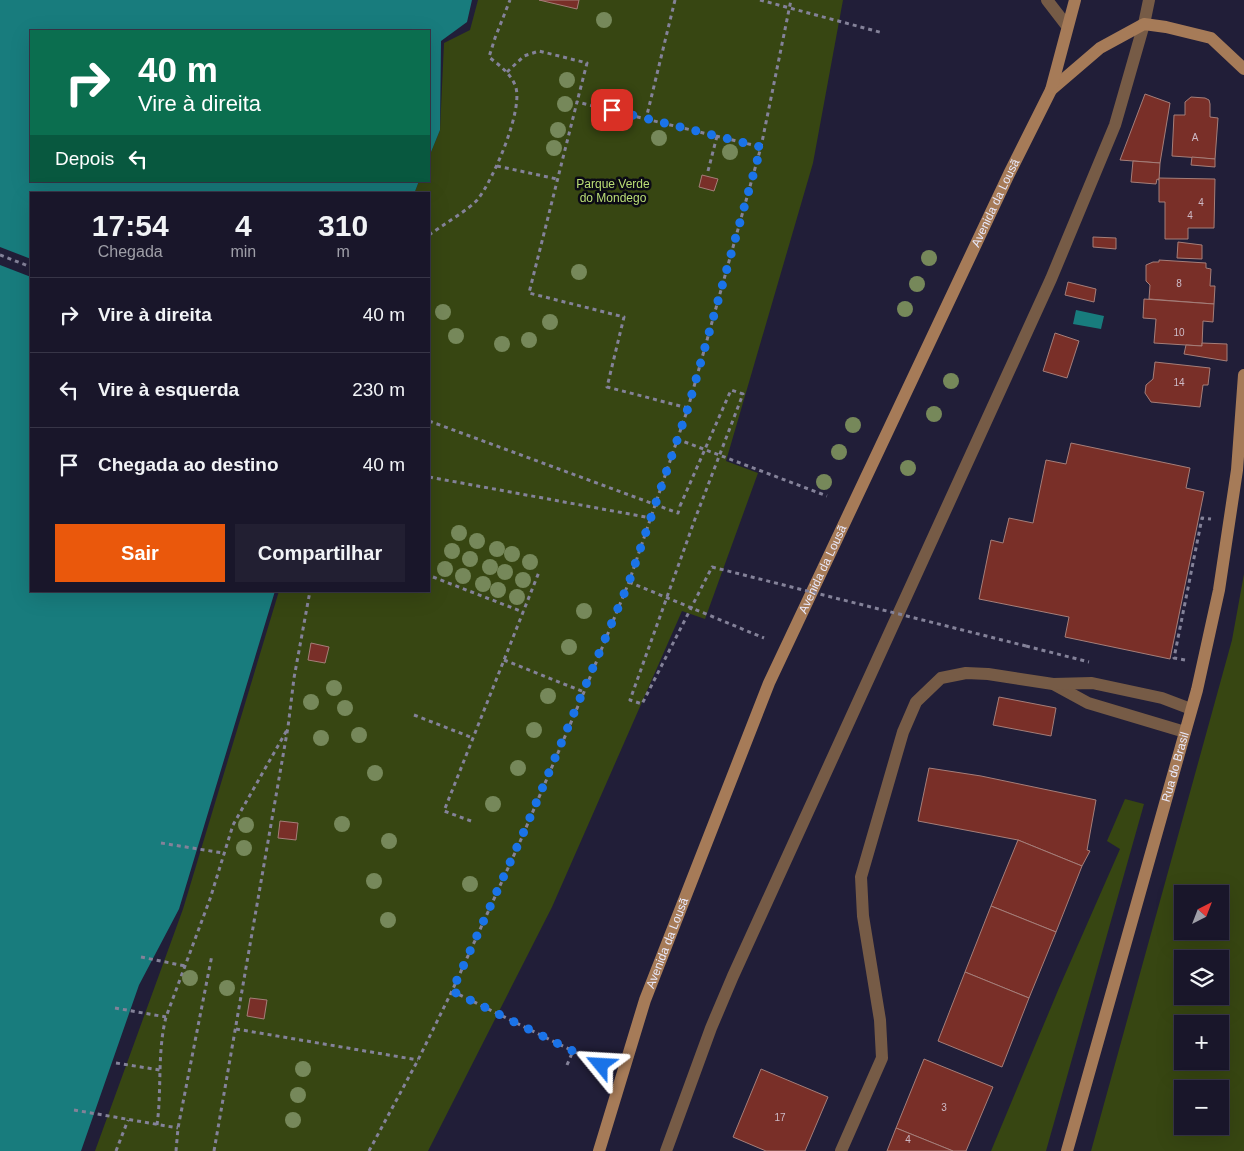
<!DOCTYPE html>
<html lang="pt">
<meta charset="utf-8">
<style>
body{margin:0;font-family:Helvetica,sans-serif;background:#221f32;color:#f1f3f6;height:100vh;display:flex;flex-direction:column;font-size:19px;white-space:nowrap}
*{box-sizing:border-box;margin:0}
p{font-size:16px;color:#9f9fa8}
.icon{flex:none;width:28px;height:28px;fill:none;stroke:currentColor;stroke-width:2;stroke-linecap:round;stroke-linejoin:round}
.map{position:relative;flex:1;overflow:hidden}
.panel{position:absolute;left:30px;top:192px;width:400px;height:400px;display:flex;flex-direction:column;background:#19162a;border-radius:0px;box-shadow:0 5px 20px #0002,0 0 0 1px #373547}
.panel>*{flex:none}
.hud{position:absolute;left:30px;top:30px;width:400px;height:152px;border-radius:0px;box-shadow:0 5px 20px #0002,0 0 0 1px #373547;background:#0b6e4f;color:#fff;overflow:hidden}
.needle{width:32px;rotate:42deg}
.tools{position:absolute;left:1174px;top:885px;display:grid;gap:10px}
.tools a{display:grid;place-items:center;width:55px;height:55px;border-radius:0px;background:#19162a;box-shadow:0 5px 20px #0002,0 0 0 1px #373547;font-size:25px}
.pin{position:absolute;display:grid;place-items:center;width:42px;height:42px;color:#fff;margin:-21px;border-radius:10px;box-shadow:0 2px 8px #0006}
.me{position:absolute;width:55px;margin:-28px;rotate:297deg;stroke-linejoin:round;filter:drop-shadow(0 0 4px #0008)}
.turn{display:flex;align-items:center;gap:18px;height:105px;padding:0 25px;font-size:22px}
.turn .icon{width:65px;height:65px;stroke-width:2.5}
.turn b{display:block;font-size:35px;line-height:42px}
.then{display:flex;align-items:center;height:48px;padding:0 25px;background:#0003;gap:10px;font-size:19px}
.eta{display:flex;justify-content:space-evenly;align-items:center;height:85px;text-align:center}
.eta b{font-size:30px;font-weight:700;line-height:35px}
.button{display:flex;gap:10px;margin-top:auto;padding:10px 25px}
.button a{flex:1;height:58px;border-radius:0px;background:#ea580c;color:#fff;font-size:20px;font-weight:700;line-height:58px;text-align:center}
.button a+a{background:#221f32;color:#f1f3f6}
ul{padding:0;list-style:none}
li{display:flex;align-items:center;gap:15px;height:75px;padding:0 25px;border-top:1px solid #373547}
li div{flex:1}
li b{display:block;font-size:19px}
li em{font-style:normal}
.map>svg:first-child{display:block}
.green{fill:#374612;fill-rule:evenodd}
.water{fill:#187c7d}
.pier{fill:#211e38}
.building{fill:#792f28;stroke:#a57e79}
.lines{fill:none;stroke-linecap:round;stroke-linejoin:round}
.path{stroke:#848299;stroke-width:3;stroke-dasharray:4 4;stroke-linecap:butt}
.service{stroke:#765b46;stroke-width:12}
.minor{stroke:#765b46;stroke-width:12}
.secondary{stroke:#a67b58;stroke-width:12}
.path-bridge{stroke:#848299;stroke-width:3;stroke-dasharray:4 4;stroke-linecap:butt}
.tree{fill:#76885a}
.route{stroke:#1a73e8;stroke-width:9;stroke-dasharray:0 16.2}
.labels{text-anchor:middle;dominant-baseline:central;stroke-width:5;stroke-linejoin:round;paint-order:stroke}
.number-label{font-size:10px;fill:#cdbac6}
.park-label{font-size:12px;fill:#bbde76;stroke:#0b0a15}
.street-label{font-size:12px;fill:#e9e9fb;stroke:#0b0a15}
</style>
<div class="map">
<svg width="1244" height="1151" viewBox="0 0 1244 1151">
<rect width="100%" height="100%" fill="#211e38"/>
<g class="green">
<path d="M478,0H843L813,163L726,461L758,473L705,619L682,611L552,907L428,1151H95L183,909L279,591H429V194H414L419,181H429V157L440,130L444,43L470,30Z"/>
<path d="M1244,574V1151H1091L1232,640ZM1182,894H1220V931H1182ZM1182,959H1220V996H1182ZM1182,1024H1220V1061H1182ZM1182,1089H1220V1126H1182Z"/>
<path d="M1125,799L1144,804L1046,1151H991L1059,988L1120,849L1107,841Z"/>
</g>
<g class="water">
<path d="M0,0H472L467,22L441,41L440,130L429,157V31H31V181H419L414,194H31V591H275L179,909L139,985L81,1151H0Z"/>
<path d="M1076,310L1104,316L1101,329L1073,324Z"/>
</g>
<path class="pier" d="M0,247L31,259V277L0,265Z"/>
<g class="building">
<path d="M539,0H579L577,9Z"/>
<path d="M1145,94L1170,103L1160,163L1120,160Z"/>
<path d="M1191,97L1205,98L1209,100L1210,104V117L1218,118L1215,159L1172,156L1174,115H1185V102Z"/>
<path d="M1192,157L1215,159V167L1191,165Z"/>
<path d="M1133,161L1160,163L1159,180L1157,179L1156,184L1131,182Z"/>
<path d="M702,175L718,179L714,191L699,187Z"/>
<path d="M1159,178L1215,179L1214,228H1188V239H1165V202H1159Z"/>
<path d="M1093,237L1116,238V249L1093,247Z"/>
<path d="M1178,242L1202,245V259L1177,258Z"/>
<path d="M1159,260L1206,263V268L1211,269L1210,286H1215L1214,304L1149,299L1150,285L1146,281V265L1153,262H1159Z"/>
<path d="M1068,282L1096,289L1094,302L1065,295Z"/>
<path d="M1144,299L1214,304L1213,322L1203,321L1202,346L1154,343L1156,319L1143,318Z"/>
<path d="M1055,333L1079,341L1067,378L1043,371Z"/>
<path d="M1202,343L1227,344V361L1184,354L1186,345L1202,346Z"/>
<path d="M1155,362L1210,368L1208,385H1203L1200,407L1151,402L1145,393L1146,385L1153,379Z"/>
<path d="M1071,443L1190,468L1186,488L1204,492L1170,659L1065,637L1069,617L979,599L991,540L1003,543L1009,518L1033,523L1046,460L1066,464Z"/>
<path d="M311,643L329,647L325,663L308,660Z"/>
<path d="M999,697L1056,708L1051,736L993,725Z"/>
<path d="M929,768L981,776L1096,800L1087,850L1090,851L1082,866L1018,840L918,821Z"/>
<path d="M280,821L298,823L296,840L278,838Z"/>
<path d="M1018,840L1082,866L1056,932L991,906Z"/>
<path d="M991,906L1056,932L1029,998L965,972Z"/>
<path d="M965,972L1029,998L1002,1067L938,1041Z"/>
<path d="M250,998L267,1000L264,1019L247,1016Z"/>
<path d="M924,1059L993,1087L966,1151H953L896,1128Z"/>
<path d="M761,1069L828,1097L805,1151H766L733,1137Z"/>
<path d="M896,1128L953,1151H887Z"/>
</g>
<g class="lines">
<g class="path">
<path d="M675,0L646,119L577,102L529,293L624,317L607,387L688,408"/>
<path d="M760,0L883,33"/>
<path d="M507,72L524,56L539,51L587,63L577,102"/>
<path d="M646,119L761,147"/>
<path d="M497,166L557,179"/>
<path d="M708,171L717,136"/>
<path d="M429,235C441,226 470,209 478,199C493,180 525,107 515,85C510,73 499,65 489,57L495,38L510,0"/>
<path d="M0,255L31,267"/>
<path d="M429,421L678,513L680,506"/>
<path d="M677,439L827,496"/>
<path d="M429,477L651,518"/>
<path d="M433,577L523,612"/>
<path d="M629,582L764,638"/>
<path d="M1026,646L1089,662"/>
<path d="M504,660L584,692"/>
<path d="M1185,660L1174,658L1202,518L1211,519"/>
<path d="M414,715L473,738"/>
<path d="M471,821L444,811L539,572"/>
<path d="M161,843L223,853"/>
<path d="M141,957L185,966"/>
<path d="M452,991L601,1065"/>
<path d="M115,1008L166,1017"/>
<path d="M236,1029L418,1060"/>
<path d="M116,1063L160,1070"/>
<path d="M567,1065L573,1051"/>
<path d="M74,1110L178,1128"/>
<path d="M157,1125C162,1089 157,1053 166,1017L210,899L233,825L287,730"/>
<path d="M116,1151L128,1120"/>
<path d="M176,1151L178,1128L212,955"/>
<path d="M214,1151L288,727L294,678L310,591"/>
<path d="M369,1151L418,1060L452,991L519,844L584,692L629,582L688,408L761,147L791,0"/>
</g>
<g class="service">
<path d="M1047,0L1067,26"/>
<path d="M666,1151L711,1028L733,976L1051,279L1115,125L1144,24L1149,0"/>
</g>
<g class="minor">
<path d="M1055,685L1088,703L1185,732"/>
<path d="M841,1151L882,1058L880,1020L863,916L861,877L903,732L916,702L941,678L966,673L988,674L1053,684L1092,683L1162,698L1191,709"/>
</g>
<g class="secondary">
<path d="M1051,90L1100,48L1144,24L1166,27L1211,38L1244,69"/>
<path id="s1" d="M599,1151L645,1000L769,683L1009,174L1051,90L1075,0"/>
<path id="s2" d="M1067,1151L1197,690L1219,590L1237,470L1244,375"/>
</g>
<path class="path-bridge" d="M680,506L731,390L743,394L695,519L630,700L642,704L712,567L1026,646"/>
</g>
<g class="tree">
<circle cx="604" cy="20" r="8"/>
<circle cx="567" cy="80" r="8"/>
<circle cx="565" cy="104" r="8"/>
<circle cx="558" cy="130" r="8"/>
<circle cx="659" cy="138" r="8"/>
<circle cx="554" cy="148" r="8"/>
<circle cx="730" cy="152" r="8"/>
<circle cx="929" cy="258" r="8"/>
<circle cx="579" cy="272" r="8"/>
<circle cx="917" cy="284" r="8"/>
<circle cx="905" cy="309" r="8"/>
<circle cx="443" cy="312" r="8"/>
<circle cx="550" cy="322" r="8"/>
<circle cx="456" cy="336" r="8"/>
<circle cx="529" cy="340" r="8"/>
<circle cx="502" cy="344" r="8"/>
<circle cx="951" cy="381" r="8"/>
<circle cx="934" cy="414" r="8"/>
<circle cx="853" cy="425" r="8"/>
<circle cx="839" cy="452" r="8"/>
<circle cx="908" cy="468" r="8"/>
<circle cx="824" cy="482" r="8"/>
<circle cx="459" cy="533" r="8"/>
<circle cx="477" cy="541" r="8"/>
<circle cx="497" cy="549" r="8"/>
<circle cx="452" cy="551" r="8"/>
<circle cx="512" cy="554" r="8"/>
<circle cx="470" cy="559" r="8"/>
<circle cx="530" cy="562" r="8"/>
<circle cx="490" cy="567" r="8"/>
<circle cx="445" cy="569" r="8"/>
<circle cx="505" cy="572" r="8"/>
<circle cx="463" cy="576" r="8"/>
<circle cx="523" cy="580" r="8"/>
<circle cx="483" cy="584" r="8"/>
<circle cx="498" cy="590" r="8"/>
<circle cx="517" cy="597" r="8"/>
<circle cx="584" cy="611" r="8"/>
<circle cx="569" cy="647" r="8"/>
<circle cx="334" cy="688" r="8"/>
<circle cx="548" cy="696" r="8"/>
<circle cx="311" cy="702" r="8"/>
<circle cx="345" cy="708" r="8"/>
<circle cx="534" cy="730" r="8"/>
<circle cx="359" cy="735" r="8"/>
<circle cx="321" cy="738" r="8"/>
<circle cx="518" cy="768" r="8"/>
<circle cx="375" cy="773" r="8"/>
<circle cx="493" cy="804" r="8"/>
<circle cx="342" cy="824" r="8"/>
<circle cx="246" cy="825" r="8"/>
<circle cx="389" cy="841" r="8"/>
<circle cx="244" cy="848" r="8"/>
<circle cx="374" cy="881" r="8"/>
<circle cx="470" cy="884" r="8"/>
<circle cx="388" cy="920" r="8"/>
<circle cx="190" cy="978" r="8"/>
<circle cx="227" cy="988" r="8"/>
<circle cx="303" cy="1069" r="8"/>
<circle cx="298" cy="1095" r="8"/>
<circle cx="293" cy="1120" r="8"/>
</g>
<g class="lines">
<path class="route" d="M601,1065L452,991L526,827L629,582L688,408L761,147L612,110"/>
</g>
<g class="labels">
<g class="number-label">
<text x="1195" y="137">A</text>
<text x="1201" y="202">4</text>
<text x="1190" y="215">4</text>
<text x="1179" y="283">8</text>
<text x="1179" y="332">10</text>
<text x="1179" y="382">14</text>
<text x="944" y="1107">3</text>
<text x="780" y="1117">17</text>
<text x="908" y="1139">4</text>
</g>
<g class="park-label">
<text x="613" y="184">Parque Verde<tspan x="613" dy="14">do Mondego</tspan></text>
</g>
<g class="street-label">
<text stroke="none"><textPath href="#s1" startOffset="1029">Avenida da Lousã</textPath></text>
<text stroke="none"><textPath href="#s1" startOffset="624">Avenida da Lousã</textPath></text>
<text stroke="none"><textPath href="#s2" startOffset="399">Rua do Brasil</textPath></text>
<text stroke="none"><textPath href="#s1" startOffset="219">Avenida da Lousã</textPath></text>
</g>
</g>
</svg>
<div class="tools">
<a><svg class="needle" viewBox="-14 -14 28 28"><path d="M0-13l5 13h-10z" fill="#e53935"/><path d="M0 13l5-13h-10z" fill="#9f9fa8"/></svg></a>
<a><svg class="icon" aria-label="layers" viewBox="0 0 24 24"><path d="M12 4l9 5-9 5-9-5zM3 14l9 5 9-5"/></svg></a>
<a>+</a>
<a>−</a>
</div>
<div class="pin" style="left:612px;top:110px;background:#d93025"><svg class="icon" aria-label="arrive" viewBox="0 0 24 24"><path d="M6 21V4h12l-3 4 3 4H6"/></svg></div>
<svg class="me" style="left:601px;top:1065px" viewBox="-20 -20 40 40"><path d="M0-17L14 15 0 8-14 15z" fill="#1a73e8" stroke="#fff" stroke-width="4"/></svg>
<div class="hud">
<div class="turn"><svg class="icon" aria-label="right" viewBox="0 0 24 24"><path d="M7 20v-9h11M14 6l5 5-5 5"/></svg><div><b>40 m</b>Vire à direita</div></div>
<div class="then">Depois<svg class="icon" aria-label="left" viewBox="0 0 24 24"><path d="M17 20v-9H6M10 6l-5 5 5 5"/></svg></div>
</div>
<section class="panel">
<div class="eta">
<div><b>17:54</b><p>Chegada</p></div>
<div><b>4</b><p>min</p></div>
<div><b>310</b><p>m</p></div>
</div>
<ul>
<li><svg class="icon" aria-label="right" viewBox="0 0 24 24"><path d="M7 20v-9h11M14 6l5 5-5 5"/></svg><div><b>Vire à direita</b></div><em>40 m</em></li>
<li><svg class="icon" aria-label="left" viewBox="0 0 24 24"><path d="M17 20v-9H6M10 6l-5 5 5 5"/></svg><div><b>Vire à esquerda</b></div><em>230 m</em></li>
<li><svg class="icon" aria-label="arrive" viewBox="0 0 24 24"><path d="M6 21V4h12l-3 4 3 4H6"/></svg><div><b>Chegada ao destino</b></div><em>40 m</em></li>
</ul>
<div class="button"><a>Sair</a><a>Compartilhar</a></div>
</section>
</div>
